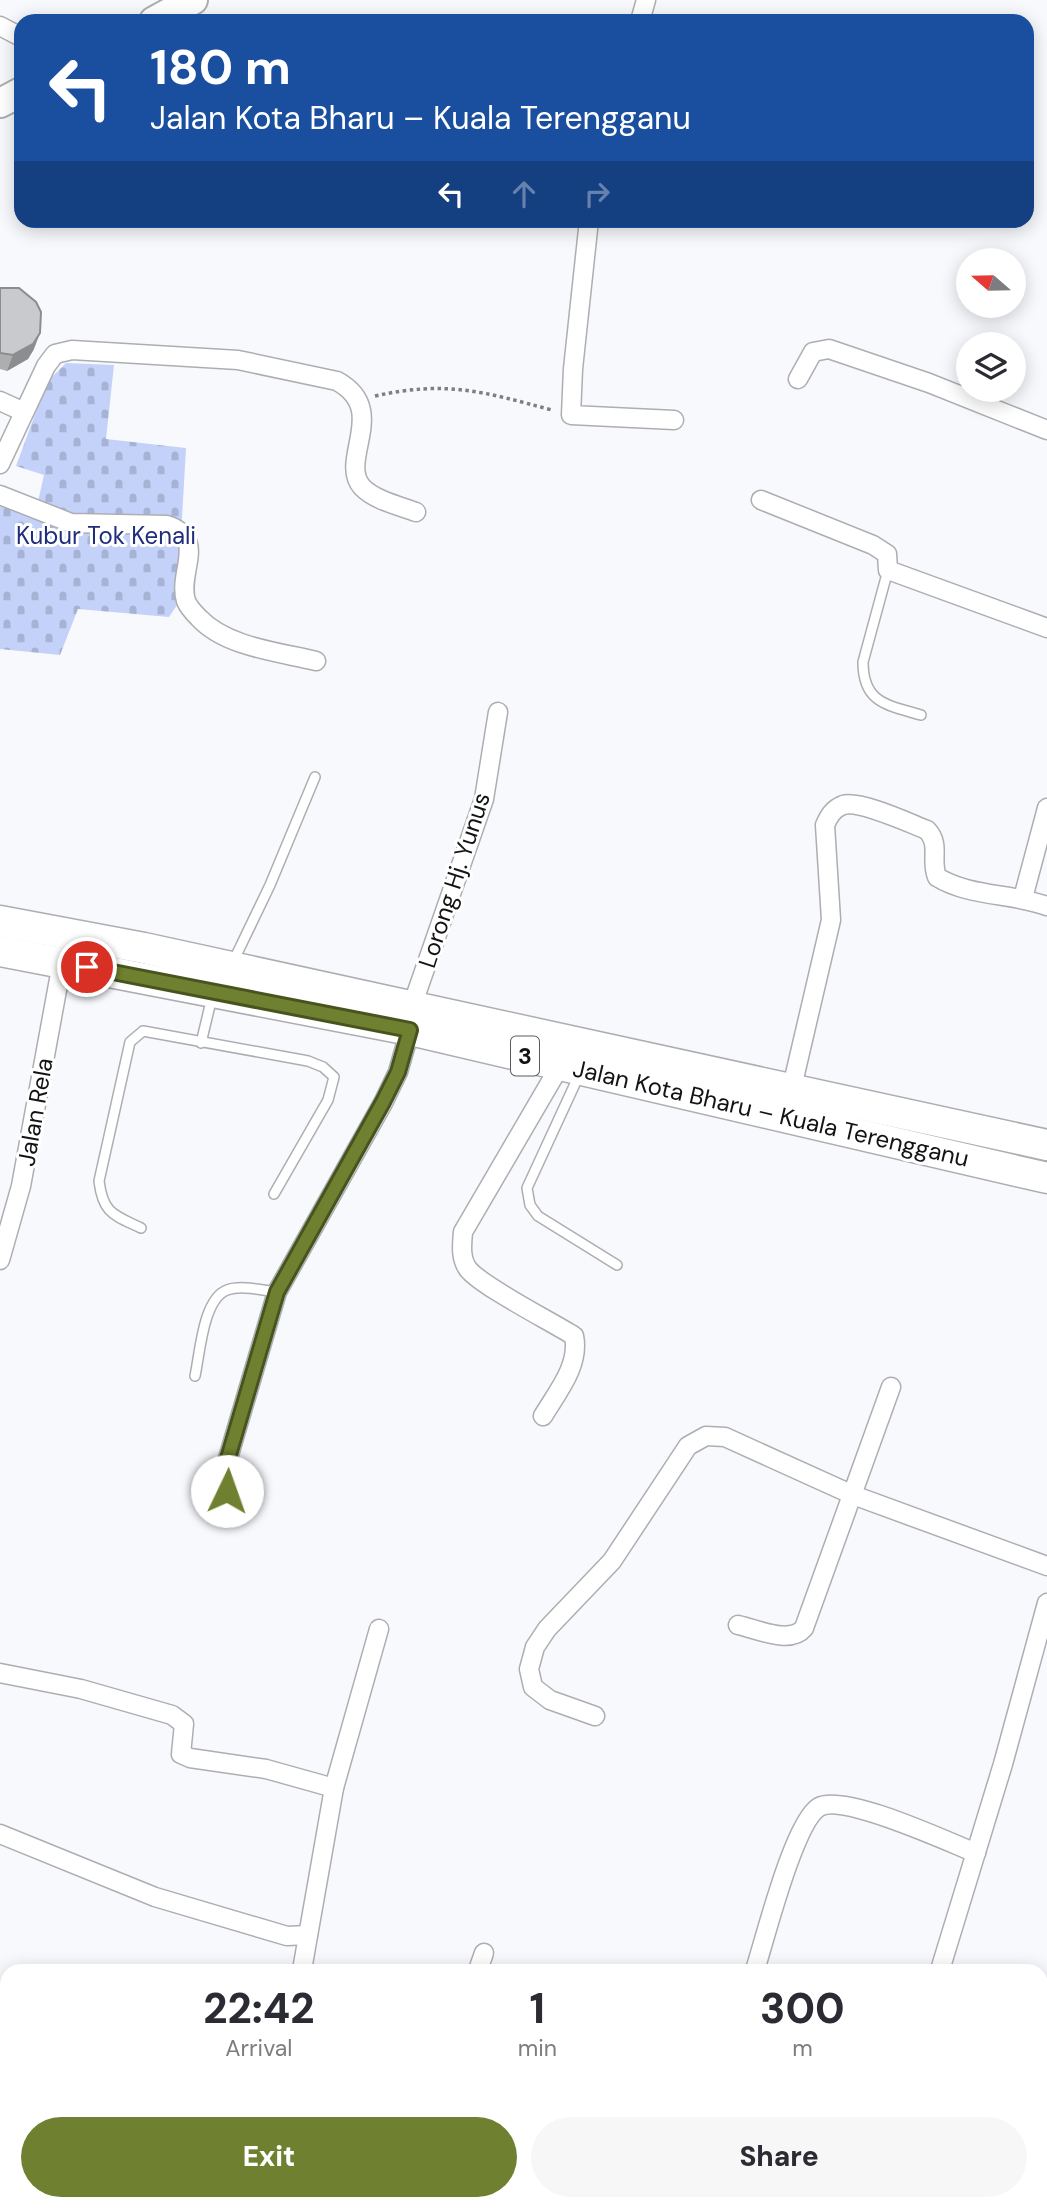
<!DOCTYPE html>
<meta charset="utf-8">
<style>
body{margin:0;font-family:"DM Sans",sans-serif;background:#f7f7f7;color:#2b2b33;height:100vh;display:flex;flex-direction:column;font-size:26px;white-space:nowrap}
*{box-sizing:border-box;margin:0}
p{font-size:23px;color:#7c7c81}
.icon{flex:none;width:38px;height:38px;fill:none;stroke:currentColor;stroke-width:2;stroke-linecap:round;stroke-linejoin:round}
.map{position:relative;flex:1;overflow:hidden}
.details{position:absolute;left:0px;top:1964px;width:1048px;height:247px;display:flex;flex-direction:column;background:#fff;border-radius:21px 21px 0 0;box-shadow:0 4px 18px #0003}
.details>*{flex:none}
.guide{position:absolute;left:14px;top:14px;width:1020px;height:214px;border-radius:21px;box-shadow:0 4px 18px #0003;background:#1a4fa0;color:#fff;overflow:hidden}
.needle{width:46px;rotate:290deg}
.fabs{position:absolute;left:956px;top:248px;display:grid;gap:14px}
.fabs a{display:grid;place-items:center;width:70px;height:70px;border-radius:50%;background:#fff;box-shadow:0 4px 18px #0003;font-size:35px}
.pin{position:absolute;display:grid;place-items:center;width:60px;height:60px;color:#fff;margin:-30px;border:4px solid #fff;border-radius:50%;box-shadow:0 2px 7px #0007}
.me{position:absolute;width:77px;margin:-38px;rotate:3deg;stroke-linejoin:round;filter:drop-shadow(0 0 5px #0008)}
.turn{display:flex;align-items:center;gap:24px;height:147px;padding:0 21px;font-size:32px}
.turn .icon{width:91px;height:91px;stroke-width:2.5}
.turn b{display:block;font-size:49px;line-height:60px}
.lanes{display:flex;align-items:center;height:66px;padding:0 21px;background:#0003;justify-content:center;gap:35px;direction:ltr}
.lanes .off{opacity:.35}
.eta{display:flex;justify-content:space-evenly;align-items:center;height:119px;text-align:center}
.eta b{font-size:42px;font-weight:800;line-height:49px}
.button{display:flex;gap:14px;margin-top:auto;padding:14px 21px}
.button a{flex:1;height:80px;border-radius:42px;background:#6f8130;color:#fff;font-size:28px;font-weight:800;line-height:80px;text-align:center}
.button a+a{background:#f7f7f7;color:#2b2b33}
.map>svg:first-child{display:block}
.cemetery{fill:url(#cemetery-stones)}
.lines{fill:none;stroke-linecap:round;stroke-linejoin:round}
.service-casing{stroke:#adaeb1;stroke-width:12}
.minor-casing{stroke:#adaeb1;stroke-width:21}
.primary-casing{stroke:#adaeb1;stroke-width:32}
.trunk-casing{stroke:#adaeb1;stroke-width:33}
.path{stroke:#7e7f82;stroke-width:3.5;stroke-dasharray:3.5 3.5;stroke-linecap:butt}
.service{stroke:#fff;stroke-width:9}
.minor{stroke:#fff;stroke-width:18}
.primary{stroke:#fff;stroke-width:28}
.trunk{stroke:#fff;stroke-width:30}
.wall{fill:#adaeb0}
.shaded-wall{fill:#8d8d90}
.building{fill:#c9cacd;stroke:#8d8d90;stroke-width:2}
.route-casing{stroke:#48541f;stroke-width:18}
.route{stroke:#6f8130;stroke-width:12}
.labels{text-anchor:middle;dominant-baseline:central;stroke-width:6;stroke-linejoin:round;paint-order:stroke}
.shield{fill:#fff;stroke:#595a5a;stroke-width:2}
.shield-label{font-size:23px;font-weight:bold;fill:#121314}
.park-label{font-size:24px;fill:#202d7b;stroke:#fff}
.street-label{font-size:24px;fill:#121314;stroke:#fff}
</style>
<div class="map">
<svg width="1047" height="2209" viewBox="0 0 1047 2209">
<defs>
<pattern id="cemetery-stones" width="16" height="16" patternUnits="userSpaceOnUse" patternTransform="scale(1.75)"><rect width="16" height="16" fill="#c4d2fa"/><path d="M2 7V4a2 2 0 0 1 4 0v3zM10 15v-3a2 2 0 0 1 4 0v3z" fill="#a7b3d5"/></pattern>
</defs>
<rect width="100%" height="100%" fill="#f8f9fd"/>
<path class="cemetery" d="M66,363L114,365L106,439L186,448L177,605L169,617L78,609L60,655L0,649V504L37,506L44,475L16,466L47,382Z"/>
<g class="lines">
<g class="service-casing">
<g id="service">
<path d="M888,570L863,662C863,703 887,705 921,715"/>
<path d="M233,962L270,885L315,777"/>
<path d="M201,1043L212,997"/>
<path d="M580,1073L527,1188L530,1205L538,1216L617,1265"/>
<path d="M141,1228C114,1215 103,1214 99,1181L130,1042L143,1031L308,1061L323,1067L334,1077L328,1100L274,1194"/>
<path d="M195,1376C200,1353 203,1299 227,1290C241,1285 261,1290 277,1292"/>
<path d="M1026,2209L1027,2203"/>
</g>
</g>
<g class="minor-casing">
<g id="minor">
<path d="M640,21L646,0"/>
<path d="M0,26L21,37"/>
<path d="M589,220L573,369L571,415L674,420"/>
<path d="M798,379L813,352L829,349L929,383L1047,430"/>
<path d="M0,401L24,412"/>
<path d="M0,464L46,366L55,354L72,350L238,360L337,381C390,410 338,460 362,487C374,500 400,506 416,512"/>
<path d="M0,495L71,523L167,525C208,539 177,572 186,601C188,606 195,614 199,618C226,647 279,652 316,661"/>
<path d="M761,500L873,545L887,554L888,570L1047,628"/>
<path d="M1023,898L1047,808"/>
<path d="M412,1006L484,799L498,712"/>
<path d="M792,1087L831,920L825,825C829,816 833,809 843,805C860,800 909,823 927,830C941,845 930,859 937,877C970,897 1011,893 1047,906"/>
<path d="M0,1260L21,1186L62,963"/>
<path d="M543,1416C558,1391 580,1365 574,1336C552,1322 481,1286 468,1269C460,1258 462,1244 463,1232L561,1064"/>
<path d="M227,1516L226,1465L277,1292L383,1103L398,1072L410,1030"/>
<path d="M738,1625C757,1629 790,1645 804,1628L891,1387"/>
<path d="M0,1673L81,1689L172,1715L184,1724L181,1754L190,1758L266,1769L334,1788"/>
<path d="M595,1716L550,1700L533,1687L529,1669L535,1647L547,1629L612,1561L688,1446L706,1436L725,1437L853,1495L1047,1566"/>
<path d="M0,1834L155,1897L287,1936L308,1935"/>
<path d="M302,1970L334,1788L379,1629"/>
<path d="M478,1970L484,1953"/>
<path d="M755,1970C765,1939 794,1822 819,1807C844,1793 948,1842 976,1853"/>
<path d="M940,1970L1003,1764L1047,1603"/>
<path d="M0,2123L7,2124"/>
<path d="M327,2203L345,2209"/>
<path d="M145,2209L146,2203"/>
<path d="M582,2209L584,2203"/>
<path d="M871,2209L872,2203"/>
</g>
</g>
<g class="primary-casing">
<g id="primary">
<path d="M154,21L193,0"/>
<path d="M0,103L21,92"/>
</g>
</g>
<g class="trunk-casing">
<g id="trunk">
<path d="M0,921L144,948L1047,1145"/>
<path d="M0,951L410,1030L1047,1178"/>
</g>
</g>
<path class="path" d="M375,396C447,380 484,392 552,410"/>
<use href="#service" class="service"/>
<use href="#minor" class="minor"/>
<use href="#primary" class="primary"/>
<use href="#trunk" class="trunk"/>
</g>
<path class="wall" d="M0,288L34,349L28,359L7,371L0,369Z"/>
<path class="shaded-wall" d="M40,333L34,349L28,359L7,371L13,355Z"/>
<path class="building" d="M0,288H19L36,302L41,312L40,333L33,344L13,355L0,353Z"/>
<g class="lines">
<g class="route-casing">
<path id="route" d="M87,967L410,1030L398,1072L383,1102L277,1292L226,1465L227,1491"/>
</g>
<use href="#route" class="route"/>
</g>
<g class="labels">
<rect class="shield" x="511" y="1036.5" width="28" height="39" rx="5"/>
<g class="shield-label">
<text x="525" y="1056">3</text>
</g>
<g class="park-label">
<text x="106" y="535">Kubur Tok Kenali</text>
</g>
<g class="street-label">
<text transform="translate(454 880) rotate(-72)">Lorong Hj. Yunus</text>
<text transform="translate(35 1112) rotate(-80)">Jalan Rela</text>
<text transform="translate(771 1113) rotate(13)">Jalan Kota Bharu – Kuala Terengganu</text>
</g>
</g>
</svg>
<div class="fabs">
<a><svg class="needle" viewBox="-14 -14 28 28"><path d="M0-13l5 13h-10z" fill="#e53935"/><path d="M0 13l5-13h-10z" fill="#7c7c81"/></svg></a>
<a><svg class="icon" aria-label="layers" viewBox="0 0 24 24"><path d="M12 4l9 5-9 5-9-5zM3 14l9 5 9-5"/></svg></a>
</div>
<div class="pin" style="left:87px;top:967px;background:#d93025"><svg class="icon" aria-label="arrive" viewBox="0 0 24 24"><path d="M6 21V4h12l-3 4 3 4H6"/></svg></div>
<svg class="me" style="left:227px;top:1491px" viewBox="-20 -20 40 40"><circle r="19" fill="#fff"/><path d="M0-13L10 11 0 6-10 11z" fill="#6f8130"/></svg>
<div class="guide">
<div class="turn"><svg class="icon" aria-label="left" viewBox="0 0 24 24"><path d="M17 20v-9H6M10 6l-5 5 5 5"/></svg><div><b>180 m</b>Jalan Kota Bharu – Kuala Terengganu</div></div>
<div class="lanes"><svg class="icon" aria-label="left" viewBox="0 0 24 24"><path d="M17 20v-9H6M10 6l-5 5 5 5"/></svg><svg class="icon off" aria-label="ahead" viewBox="0 0 24 24"><path d="M12 20V5M6 11l6-6 6 6"/></svg><svg class="icon off" aria-label="right" viewBox="0 0 24 24"><path d="M7 20v-9h11M14 6l5 5-5 5"/></svg></div>
</div>
<section class="details">
<div class="eta">
<div><b>22:42</b><p>Arrival</p></div>
<div><b>1</b><p>min</p></div>
<div><b>300</b><p>m</p></div>
</div>
<div class="button"><a>Exit</a><a>Share</a></div>
</section>
</div>
